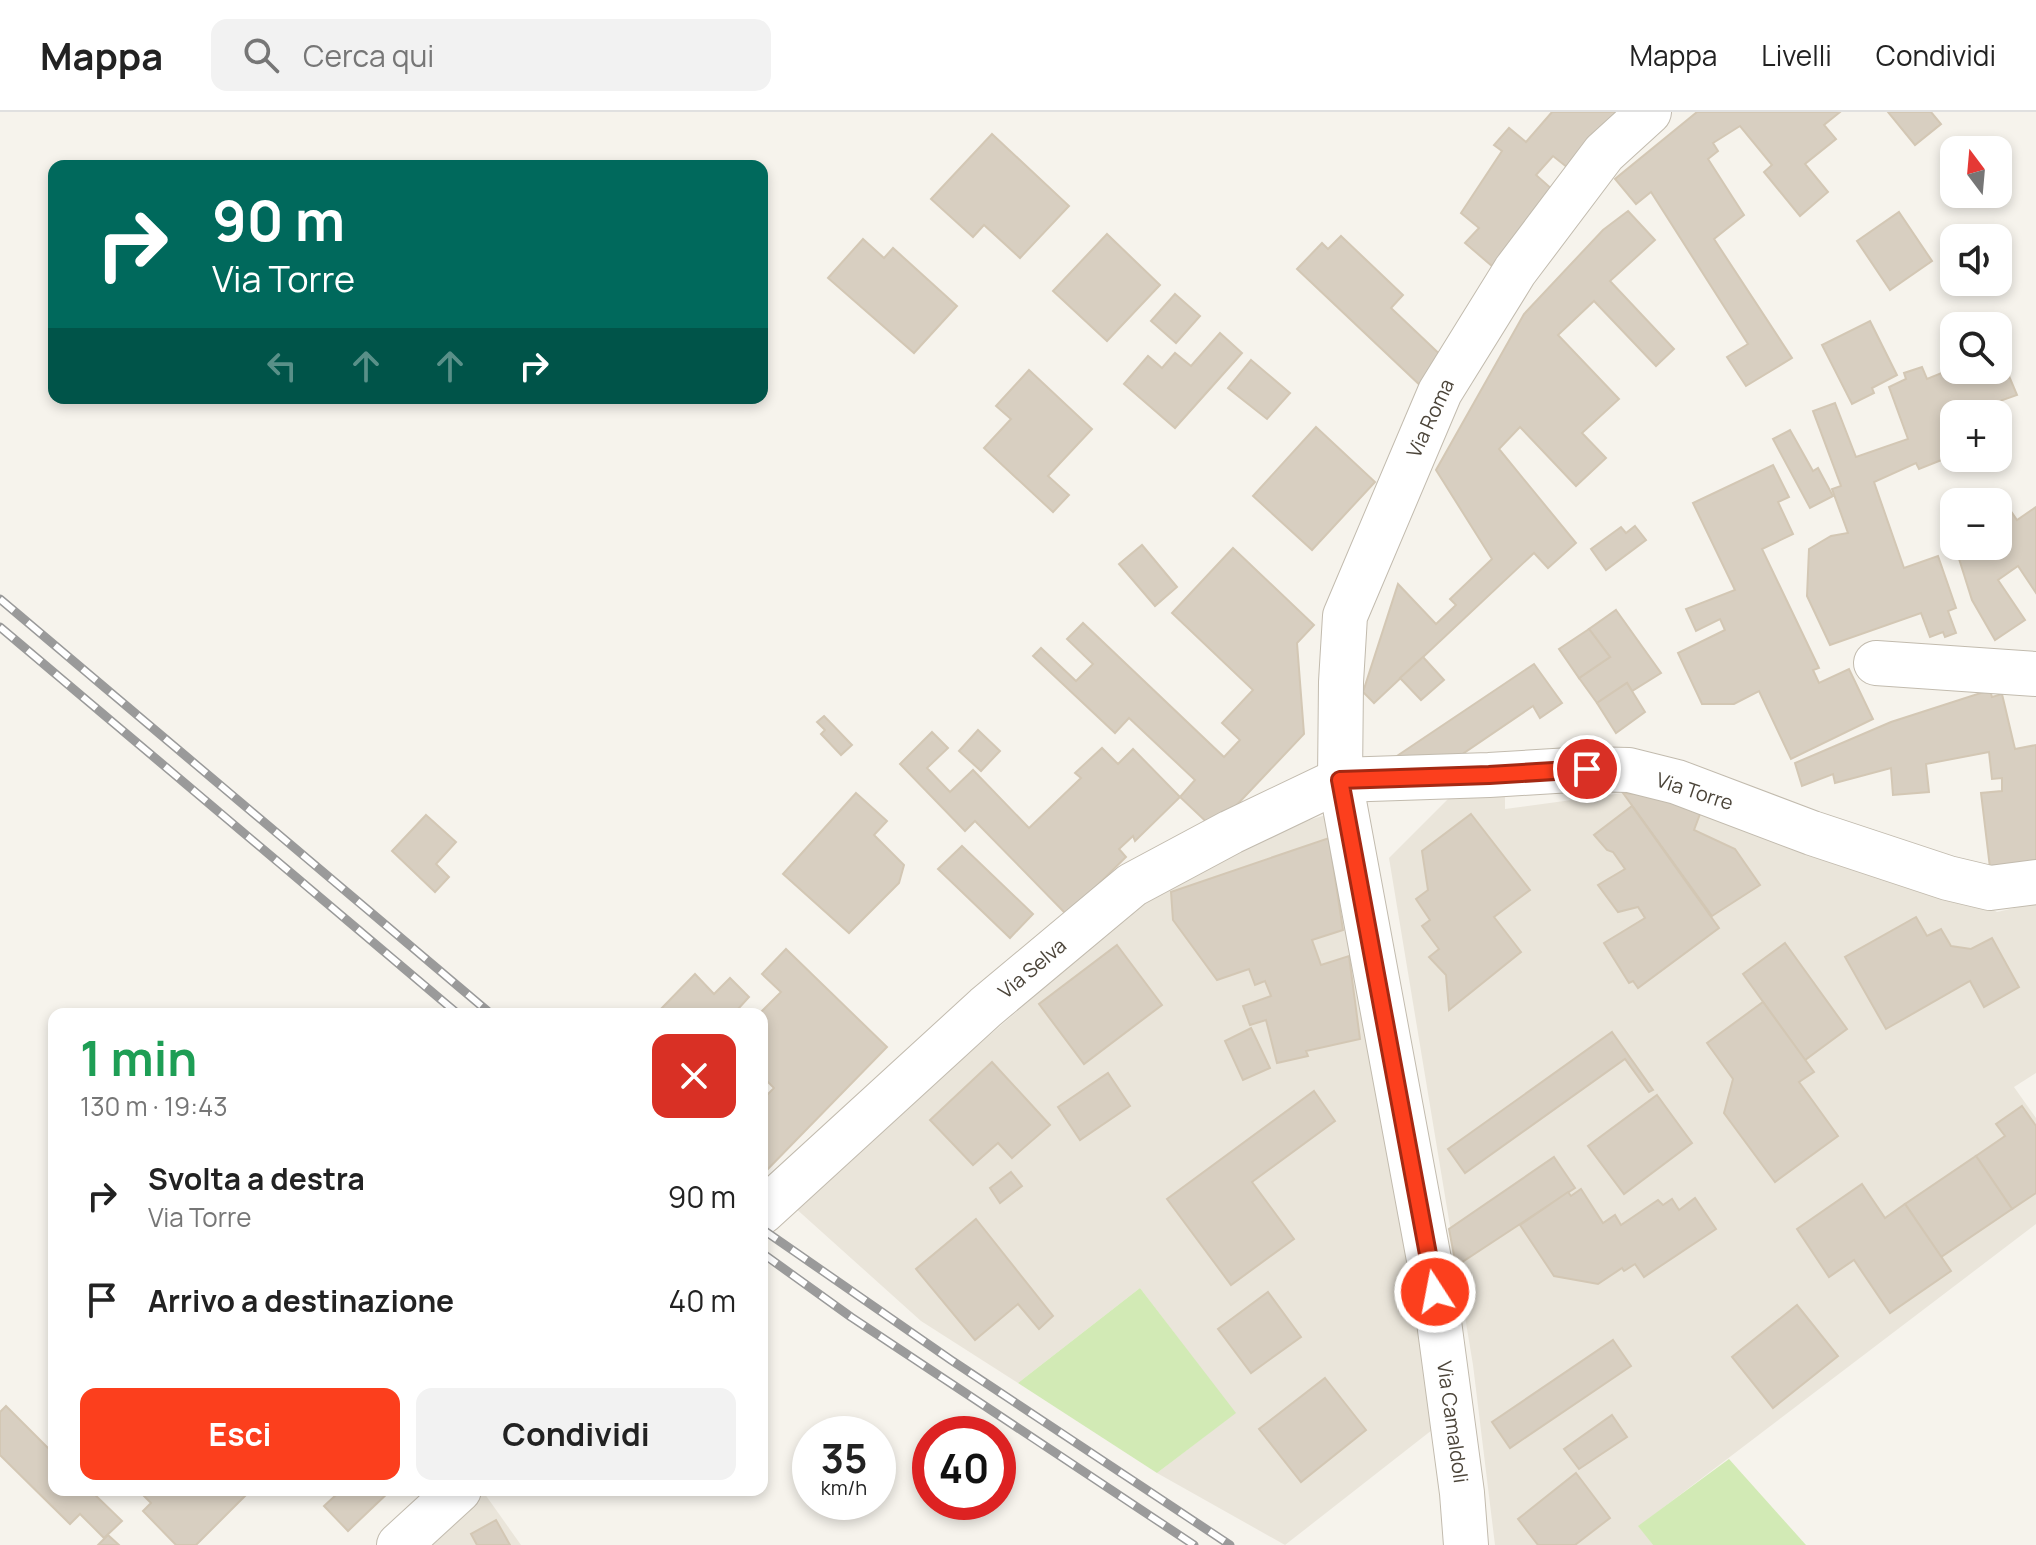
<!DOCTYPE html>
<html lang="it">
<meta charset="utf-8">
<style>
body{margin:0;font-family:Manrope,sans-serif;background:#f2f2f2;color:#222;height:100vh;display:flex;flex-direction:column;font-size:30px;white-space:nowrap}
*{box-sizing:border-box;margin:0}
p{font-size:26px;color:#767676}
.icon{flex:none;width:44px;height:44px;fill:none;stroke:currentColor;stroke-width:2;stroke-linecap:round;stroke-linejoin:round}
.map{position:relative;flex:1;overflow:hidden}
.sheet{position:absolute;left:48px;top:896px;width:720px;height:488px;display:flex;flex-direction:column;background:#fff;border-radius:16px;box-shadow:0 4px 12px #0003}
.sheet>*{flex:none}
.hud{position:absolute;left:48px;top:48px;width:720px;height:244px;border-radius:16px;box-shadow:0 4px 12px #0003;background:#00695c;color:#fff;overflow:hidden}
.needle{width:52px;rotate:344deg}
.buttons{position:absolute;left:1940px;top:24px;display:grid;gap:16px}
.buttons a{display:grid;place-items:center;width:72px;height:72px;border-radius:16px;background:#fff;box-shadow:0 4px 12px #0003;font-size:40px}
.speed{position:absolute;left:792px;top:1304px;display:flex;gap:16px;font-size:40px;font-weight:700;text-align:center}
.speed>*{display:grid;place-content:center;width:104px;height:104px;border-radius:50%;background:#fff;box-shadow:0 4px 12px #0003;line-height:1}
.speed small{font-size:20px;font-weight:400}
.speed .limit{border:12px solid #d22;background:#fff;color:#111}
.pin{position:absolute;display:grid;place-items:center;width:68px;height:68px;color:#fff;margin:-34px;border:4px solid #fff;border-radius:50%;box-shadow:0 2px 8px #0007}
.me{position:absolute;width:88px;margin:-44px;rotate:349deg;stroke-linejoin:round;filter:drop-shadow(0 0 6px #0008)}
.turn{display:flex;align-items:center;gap:28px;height:168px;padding:0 32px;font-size:36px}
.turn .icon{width:104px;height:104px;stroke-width:2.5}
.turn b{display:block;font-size:56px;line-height:68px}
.lanes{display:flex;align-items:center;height:76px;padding:0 32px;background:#0003;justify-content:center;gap:40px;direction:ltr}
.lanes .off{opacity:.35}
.round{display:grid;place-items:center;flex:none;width:84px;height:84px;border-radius:16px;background:#f2f2f2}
.overview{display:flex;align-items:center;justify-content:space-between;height:136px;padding:0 32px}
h1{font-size:48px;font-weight:700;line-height:60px;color:#1e9e55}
.button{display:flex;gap:16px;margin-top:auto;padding:16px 32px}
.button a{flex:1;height:92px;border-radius:16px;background:#fc3f1d;color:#fff;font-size:32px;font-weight:700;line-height:92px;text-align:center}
.button a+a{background:#f2f2f2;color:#222}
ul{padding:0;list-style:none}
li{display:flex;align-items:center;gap:24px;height:104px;padding:0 32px}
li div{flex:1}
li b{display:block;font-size:30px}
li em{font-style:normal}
header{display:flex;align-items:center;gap:48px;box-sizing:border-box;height:112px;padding:0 40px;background:#fff;border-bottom:2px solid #e0e0e0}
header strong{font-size:38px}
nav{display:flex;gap:44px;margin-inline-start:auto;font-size:28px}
.search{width:560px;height:72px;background:#f2f2f2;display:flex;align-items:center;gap:20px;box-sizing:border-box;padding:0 28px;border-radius:16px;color:#767676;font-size:30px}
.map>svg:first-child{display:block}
.residential{fill:#eae5da}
.green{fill:#d2eab5}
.building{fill:#d8cfc1;stroke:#d3c7b4;stroke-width:2}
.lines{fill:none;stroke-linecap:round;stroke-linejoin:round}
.minor-casing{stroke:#c2bbae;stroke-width:46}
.minor{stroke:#fff;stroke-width:44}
.rail-casing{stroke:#9a9a9a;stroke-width:9}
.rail{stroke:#fff;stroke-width:6;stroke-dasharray:18;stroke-linecap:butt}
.route-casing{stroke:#a42913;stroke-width:20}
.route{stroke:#fc3f1d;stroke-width:14}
.labels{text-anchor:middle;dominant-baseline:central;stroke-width:6;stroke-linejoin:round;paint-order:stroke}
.street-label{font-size:20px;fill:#4b4439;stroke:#fff}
</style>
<header>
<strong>Mappa</strong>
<div class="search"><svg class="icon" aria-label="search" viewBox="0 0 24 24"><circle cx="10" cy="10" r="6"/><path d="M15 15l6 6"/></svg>Cerca qui</div>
<nav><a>Mappa</a><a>Livelli</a><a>Condividi</a></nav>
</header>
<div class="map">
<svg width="2036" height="1433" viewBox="0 0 2036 1433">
<rect width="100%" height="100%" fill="#f6f3ec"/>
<g class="residential">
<path d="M1623,681L1669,685L1980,790L1997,800L2036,791V961L2014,975L2036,1006V1112L1639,1414L1653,1433H1495L1473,1253L1389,746L1450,685L1505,682V697Z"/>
<path d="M1329,702L1415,1167L1432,1318L1285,1433L1157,1361L1235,1301L1140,1176L1018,1271L921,1209L793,1094L1159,776L1234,731Z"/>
<path d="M482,1378L521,1433H422Z"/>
</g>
<g class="green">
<path d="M1140,1176L1236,1301L1157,1361L1018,1271Z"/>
<path d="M1729,1347L1806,1433H1653L1638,1414Z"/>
</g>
<g class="building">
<path d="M1552,0H1623L1572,59L1553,44L1536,63L1563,87L1499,160L1465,131L1479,116L1461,101L1502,39L1494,33L1509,16L1526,30Z"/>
<path d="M1697,0H1840L1824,13L1836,27L1805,52L1828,80L1800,104L1764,60L1772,53L1740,14L1713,31L1718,39L1708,47L1744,103L1714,127L1792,246L1746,274L1727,245L1748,232L1651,80L1636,92L1615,67Z"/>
<path d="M1888,0H1931L1941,12L1915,33Z"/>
<path d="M992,22L1069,94L1020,146L984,113L973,125L931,87Z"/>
<path d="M1628,99L1655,128L1610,169L1674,237L1656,254L1594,189L1558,223L1619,287L1582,321L1606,346L1576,374L1520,315L1499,337L1576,431L1548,456L1534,441L1374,591L1363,580L1398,472L1436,512L1456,493L1450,487L1492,447L1436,358L1524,202L1603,118Z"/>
<path d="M1899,100L1932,149L1890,178L1857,129Z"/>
<path d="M1107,122L1160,173L1107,229L1053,179Z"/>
<path d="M1341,124L1403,183L1391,196L1448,250L1423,276L1297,157L1322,131L1328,137Z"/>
<path d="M863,127L884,146L893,136L957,194L914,241L828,166Z"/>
<path d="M1175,182L1200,204L1176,231L1151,209Z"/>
<path d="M1870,209L1897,263L1872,276L1874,281L1852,292L1822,233Z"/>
<path d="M1220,221L1242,241L1175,316L1124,272L1148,244L1162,256L1175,241L1191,254Z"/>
<path d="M1998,238L2017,283L1963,302H1954V343L1919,357L1916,351L1874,370L1904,456L1938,444L1956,496L1948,499L1956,521L1945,525L1943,520L1930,525L1921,501L1830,533L1807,484L1809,437L1831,424L1848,421L1832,377L1841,374L1813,299L1835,291L1856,345L1908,327L1889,275L1906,267L1904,261L1922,255L1927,267L1954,256V258H1998Z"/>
<path d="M1251,248L1290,281L1267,307L1228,276Z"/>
<path d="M1029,258L1092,317L1048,364L1069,383L1053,400L984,336L1011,307L996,294Z"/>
<path d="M1316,315L1375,370L1312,438L1253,384Z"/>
<path d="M1790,318L1813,359L1818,356L1833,384L1810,396L1773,327Z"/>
<path d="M1773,353L1789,385L1778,390L1793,422L1762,437L1819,556L1813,558L1819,571L1849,557L1873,607L1791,647L1759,579L1734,592H1702L1678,541L1725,518L1720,507L1696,519L1686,497L1735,478L1693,391Z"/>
<path d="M1997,379L2017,408L2036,395V481L2018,454L1998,468L2025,508L1995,528L1972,488L1955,434H1998V390H1981Z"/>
<path d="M1635,414L1646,428L1606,458L1591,437L1621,415L1626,421Z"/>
<path d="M1142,433L1177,475L1155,494L1119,452Z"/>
<path d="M1233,436L1314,513L1297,531L1304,622L1214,717L1180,685L1195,668L1129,606L1115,621L1033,544L1041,536L1076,569L1093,552L1067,527L1083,511L1224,645L1240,628L1222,611L1253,578L1172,501Z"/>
<path d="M1616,498L1661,561L1632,579L1627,571L1597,591L1579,566L1610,545L1589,517Z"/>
<path d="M1589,517L1610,545L1579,566L1559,537Z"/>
<path d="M1423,545L1444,568L1421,588L1400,566Z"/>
<path d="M1534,552L1562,591L1540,606L1533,594L1439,658L1391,648Z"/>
<path d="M1627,571L1645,600L1616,621L1597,591Z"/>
<path d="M1990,578L1992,585L2002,582L2015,637L2036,633V753L1991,764L1981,681L2002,679V666L1992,667L1989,640L1926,652L1929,680L1893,683L1891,656L1835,671L1833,662L1802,674L1795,651L1891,610Z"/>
<path d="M824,604L852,633L841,643L821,622L825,618L817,610Z"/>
<path d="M978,618L1000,639L981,659L959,639Z"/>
<path d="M932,620L948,636L927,656L950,680L973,658L1029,716L1081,666L1075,661L1102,636L1118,652L1133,637L1180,685L1135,729L1133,724L1119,737L1126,745L1067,803L975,709L965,719L900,652Z"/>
<path d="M856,681L887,709L874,723L904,753L899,771L849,821L783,762Z"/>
<path d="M1623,681L1669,685L1703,694L1694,718L1735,737L1760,773L1712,804Z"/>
<path d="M1632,694L1719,816L1638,876L1633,869L1629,871L1604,831L1645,806L1638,795L1618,800L1598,773L1625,757L1613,740L1607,738L1594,723Z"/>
<path d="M1471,702L1530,778L1494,805L1521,840L1449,898L1446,863L1429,845L1439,837L1422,814L1430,808L1416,787L1428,778L1422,739Z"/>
<path d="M426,703L456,730L436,752L449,765L435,780L392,739Z"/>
<path d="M1329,726L1343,818L1312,828L1321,853L1349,844L1360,927L1306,939L1308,944L1277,951L1266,908L1250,913L1243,894L1271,884L1265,869L1255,873L1249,857L1217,868L1173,808L1171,780Z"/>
<path d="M962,734L1033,802L1010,826L938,757Z"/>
<path d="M1916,805L1927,824L1941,817L1951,834L1971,837L1992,826L2019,875L1984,895L1970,869L1886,917L1845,845Z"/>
<path d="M1785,831L1847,917L1805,948L1743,862Z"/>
<path d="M1117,833L1162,893L1084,952L1039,892Z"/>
<path d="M786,837L887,935L763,1062L762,988L774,976L762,964V902H759L781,880L762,862Z"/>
<path d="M695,862L714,882L730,866L749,885L738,897L743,902H656Z"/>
<path d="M1763,890L1814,960L1799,970L1838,1024L1775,1070L1724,1001L1733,967L1707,931Z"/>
<path d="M1251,916L1270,956L1243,968L1225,929Z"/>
<path d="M1612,920L1653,978L1649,980L1625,947L1465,1061L1448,1037Z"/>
<path d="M992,950L1050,1013L1012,1046L998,1031L973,1053L930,1008Z"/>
<path d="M1108,961L1130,994L1080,1028L1058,995Z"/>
<path d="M1314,979L1335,1009L1252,1070L1294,1127L1231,1173L1167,1087Z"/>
<path d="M1657,983L1692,1031L1624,1082L1588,1034Z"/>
<path d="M2022,994L2036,1014V1081L2012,1097L1976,1044L2005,1024L1996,1012Z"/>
<path d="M1976,1044L2012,1097L1941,1145L1905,1092Z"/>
<path d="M1554,1045L1575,1076L1456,1154L1449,1117Z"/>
<path d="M1011,1060L1022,1074L1000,1091L990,1076Z"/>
<path d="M1862,1072L1885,1106L1905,1092L1951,1159L1890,1201L1854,1148L1829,1165L1797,1117Z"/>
<path d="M1581,1077L1603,1111L1615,1103L1621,1113L1658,1088L1663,1093L1672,1087L1679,1098L1695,1086L1716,1117L1644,1165L1635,1152L1624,1159L1622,1156L1598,1172L1554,1164L1520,1113L1568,1080L1571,1084Z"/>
<path d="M976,1107L1053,1204L1039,1217L1018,1192L975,1228L916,1157Z"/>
<path d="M1268,1180L1301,1225L1251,1261L1218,1217Z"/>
<path d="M1797,1193L1838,1244L1773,1296L1732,1245Z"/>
<path d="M1613,1228L1631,1254L1510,1336L1492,1310Z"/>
<path d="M1325,1266L1366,1318L1301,1370L1259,1317Z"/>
<path d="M6,1294L54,1342V1378H90L122,1409L104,1426L80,1402L70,1412L0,1343V1300Z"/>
<path d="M1612,1303L1627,1325L1579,1357L1564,1337Z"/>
<path d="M1576,1361L1610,1406L1575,1433H1538L1518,1407Z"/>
<path d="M241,1378L246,1383L196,1433H176L143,1399L151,1391L139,1379Z"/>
<path d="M333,1378H391L348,1419L324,1394L337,1382Z"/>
<path d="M496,1408L510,1433H477L471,1422Z"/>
<path d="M108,1423L119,1433H98Z"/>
</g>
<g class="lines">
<g class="minor-casing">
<g id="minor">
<path d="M1876,551L2036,562"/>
<path d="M762,1100L986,895L1132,773L1231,720L1340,668L1489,663L1587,657L1629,658L1677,670L1812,721L1948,766L1990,776L2036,770"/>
<path d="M399,1433L459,1378"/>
<path d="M1466,1433L1462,1381L1435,1180L1340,668L1341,570L1345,504L1440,280L1515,159L1604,41L1649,0"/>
</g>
</g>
<use href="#minor" class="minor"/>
<g class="rail-casing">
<g id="rail">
<path d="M0,487L491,902"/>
<path d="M0,515L458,902"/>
<path d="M762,1117L951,1248L1230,1433"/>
<path d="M762,1141L851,1205L1194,1433"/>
</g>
</g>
<use href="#rail" class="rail"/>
</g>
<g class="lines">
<g class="route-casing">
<path id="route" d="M1435,1180L1340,668L1489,663L1587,657"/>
</g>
<use href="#route" class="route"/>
</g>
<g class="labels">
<g class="street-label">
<text transform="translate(1430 306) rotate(-65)">Via Roma</text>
<text transform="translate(1695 679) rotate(18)">Via Torre</text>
<text transform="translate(1032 856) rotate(-40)">Via Selva</text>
<text transform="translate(1453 1310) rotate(82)">Via Camaldoli</text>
</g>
</g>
</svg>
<div class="buttons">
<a><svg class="needle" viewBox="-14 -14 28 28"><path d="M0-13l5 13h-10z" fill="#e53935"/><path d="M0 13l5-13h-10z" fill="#767676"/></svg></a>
<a><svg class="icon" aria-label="sound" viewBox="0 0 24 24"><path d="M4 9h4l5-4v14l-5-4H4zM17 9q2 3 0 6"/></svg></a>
<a><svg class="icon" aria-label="search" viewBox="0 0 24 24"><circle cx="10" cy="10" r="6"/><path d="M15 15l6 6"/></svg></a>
<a>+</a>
<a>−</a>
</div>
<div class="speed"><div>35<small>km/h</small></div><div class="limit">40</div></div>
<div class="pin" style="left:1587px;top:657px;background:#d93025"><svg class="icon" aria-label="arrive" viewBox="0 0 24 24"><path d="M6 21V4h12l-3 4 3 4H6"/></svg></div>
<svg class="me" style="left:1435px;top:1180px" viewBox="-20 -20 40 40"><circle r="17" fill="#fc3f1d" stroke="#fff" stroke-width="3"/><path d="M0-11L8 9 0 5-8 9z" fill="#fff"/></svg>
<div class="hud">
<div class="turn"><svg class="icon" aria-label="right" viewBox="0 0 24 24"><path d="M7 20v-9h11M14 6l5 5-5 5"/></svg><div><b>90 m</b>Via Torre</div></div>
<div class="lanes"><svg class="icon off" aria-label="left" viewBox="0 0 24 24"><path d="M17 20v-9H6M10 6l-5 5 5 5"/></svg><svg class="icon off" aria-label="ahead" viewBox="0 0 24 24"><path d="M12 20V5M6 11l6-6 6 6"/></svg><svg class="icon off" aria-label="ahead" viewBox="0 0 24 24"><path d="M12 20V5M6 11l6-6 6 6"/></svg><svg class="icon" aria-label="right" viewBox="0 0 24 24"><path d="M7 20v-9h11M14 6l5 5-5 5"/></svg></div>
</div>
<section class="sheet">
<div class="overview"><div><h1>1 min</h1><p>130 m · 19:43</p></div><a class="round" style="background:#d93025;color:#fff"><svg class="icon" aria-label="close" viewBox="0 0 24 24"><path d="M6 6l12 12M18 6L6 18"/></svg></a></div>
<ul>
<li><svg class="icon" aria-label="right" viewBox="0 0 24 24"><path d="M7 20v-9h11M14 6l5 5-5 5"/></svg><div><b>Svolta a destra</b><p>Via Torre</p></div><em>90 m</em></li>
<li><svg class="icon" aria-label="arrive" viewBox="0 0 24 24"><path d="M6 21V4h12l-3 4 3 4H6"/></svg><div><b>Arrivo a destinazione</b></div><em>40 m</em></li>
</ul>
<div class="button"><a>Esci</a><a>Condividi</a></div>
</section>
</div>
